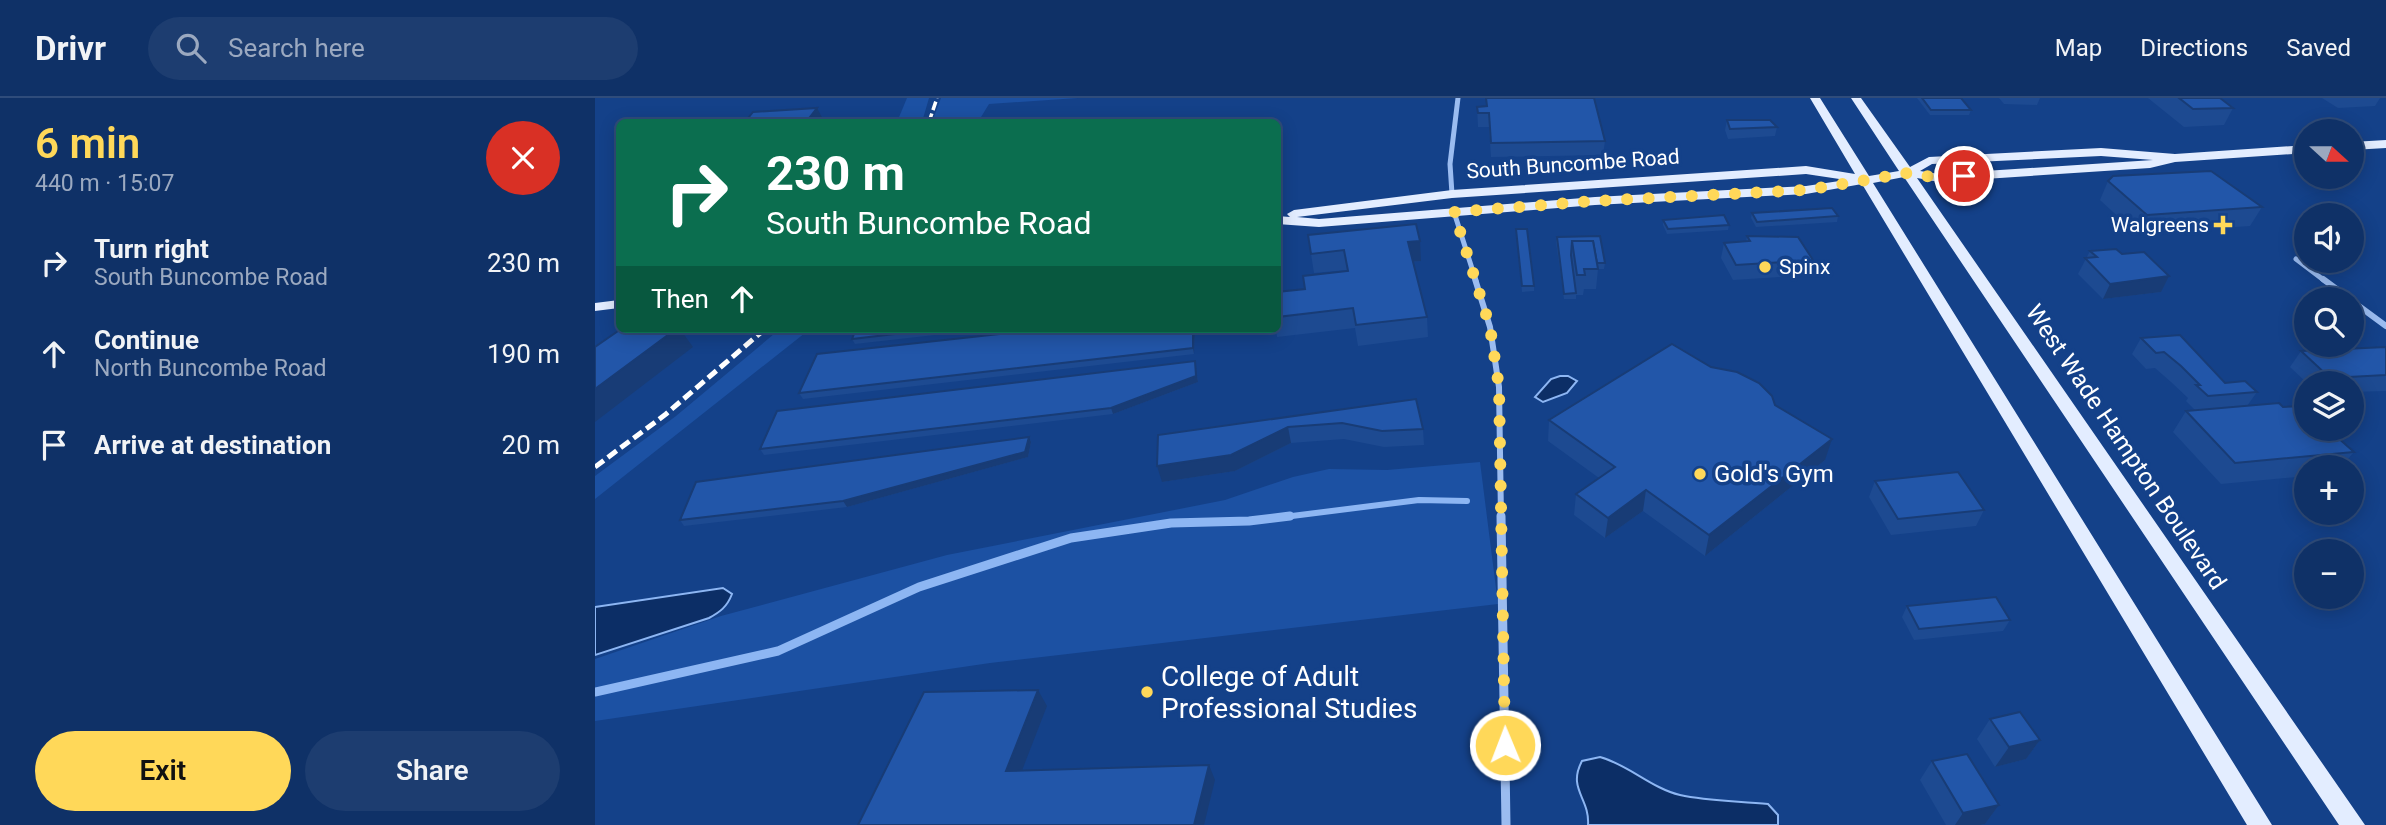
<!DOCTYPE html>
<meta charset="utf-8">
<style>
body{margin:0;font-family:Roboto,sans-serif;background:#1d3d70;color:#f1f3f6;height:100vh;display:flex;flex-direction:column;font-size:26px;white-space:nowrap}
*{box-sizing:border-box;margin:0}
p{font-size:23px;color:#9ba9c0}
.icon{flex:none;width:38px;height:38px;fill:none;stroke:currentColor;stroke-width:2;stroke-linecap:round;stroke-linejoin:round}
.map{position:relative;flex:1;overflow:hidden}
.sheet{display:flex;flex-direction:column;background:#0f3167;width:595px}
.sheet>*{flex:none}
.top-card{position:absolute;left:21px;top:21px;width:665px;height:214px;border-radius:10px;box-shadow:0 4px 18px #0003,0 0 0 2px #2f4c7b;background:#0b6e4f;color:#fff;overflow:hidden}
.needle{width:46px;rotate:111deg}
.buttons{position:absolute;left:1699px;top:21px;display:grid;gap:14px}
.buttons a{display:grid;place-items:center;width:70px;height:70px;border-radius:50%;background:#0f3167;box-shadow:0 4px 18px #0003,0 0 0 2px #2f4c7b;font-size:35px}
.pin{position:absolute;display:grid;place-items:center;width:60px;height:60px;color:#fff;margin:-30px;border:4px solid #fff;border-radius:50%;box-shadow:0 2px 7px #0007}
.me{position:absolute;width:77px;margin:-38px;rotate:359deg;stroke-linejoin:round;filter:drop-shadow(0 0 5px #0008)}
.turn{display:flex;align-items:center;gap:24px;height:147px;padding:0 35px;font-size:32px}
.turn .icon{width:91px;height:91px;stroke-width:2.5}
.turn b{display:block;font-size:49px;line-height:60px}
.then{display:flex;align-items:center;height:66px;padding:0 35px;background:#0003;gap:14px;font-size:26px}
.round{display:grid;place-items:center;flex:none;width:74px;height:74px;border-radius:37px;background:#1d3d70}
.overview{display:flex;align-items:center;justify-content:space-between;height:119px;padding:0 35px}
h1{font-size:42px;font-weight:600;line-height:52px;color:#ffd859}
.cta{display:flex;gap:14px;margin-top:auto;padding:14px 35px}
.cta a{flex:1;height:80px;border-radius:42px;background:#ffd859;color:#111;font-size:28px;font-weight:600;line-height:80px;text-align:center}
.cta a+a{background:#1d3d70;color:#f1f3f6}
ul{padding:0;list-style:none}
li{display:flex;align-items:center;gap:21px;height:91px;padding:0 35px}
li div{flex:1}
li b{display:block;font-size:26px}
li em{font-style:normal}
header{display:flex;align-items:center;gap:42px;box-sizing:border-box;height:98px;padding:0 35px;background:#0f3167;border-bottom:2px solid #2f4c7b}
header strong{font-size:33px}
nav{display:flex;gap:38px;margin-inline-start:auto;font-size:24px}
.search{width:490px;height:63px;background:#1d3d70;display:flex;align-items:center;gap:18px;box-sizing:border-box;padding:0 24px;border-radius:38px;color:#9ba9c0;font-size:26px}
main{display:flex;flex:1;min-height:0}
.map>svg:first-child{display:block}
.green{fill:#1c51a3}
.water{fill:#0c2e66;stroke:#8db6f3;stroke-width:2}
.lines{fill:none;stroke-linecap:round;stroke-linejoin:round}
.stream-far1{stroke:#8db6f3;stroke-width:6}
.stream{stroke:#8db6f3;stroke-width:9}
.street-far2{stroke:#9bbcf0;stroke-width:5}
.street-far1{stroke:#9bbcf0;stroke-width:6}
.street{stroke:#9bbcf0;stroke-width:9}
.primary{fill:#e3edff;fill-rule:evenodd}
.rail-far1{stroke:#fff;stroke-width:3.5;stroke-dasharray:9 3.5;stroke-linecap:butt}
.rail{stroke:#fff;stroke-width:5;stroke-dasharray:11 5;stroke-linecap:butt}
.wall{fill:#1d4a91}
.shaded-wall{fill:#183c76}
.building{fill:#2256a9;stroke:#183c76;stroke-width:2}
.route{stroke:#ffd859;stroke-width:12;stroke-dasharray:0 21.6}
.poi-dot{fill:#ffd859;stroke:#144189;stroke-width:2.5}
.labels{text-anchor:middle;dominant-baseline:central;stroke-width:7;stroke-linejoin:round;paint-order:stroke}
.far-street-label{font-size:21px;fill:#fff;stroke:#144189}
.far-poi-label{font-size:21px;fill:#fff;stroke:#144189;text-anchor:end}
.street-label{font-size:24px;fill:#fff;stroke:#144189}
.poi-label{font-size:24px;fill:#fff;stroke:#144189;text-anchor:start}
.near-poi-label{font-size:28px;fill:#fff;stroke:#144189;text-anchor:start}
</style>
<header>
<strong>Drivr</strong>
<div class="search"><svg class="icon" aria-label="search" viewBox="0 0 24 24"><circle cx="10" cy="10" r="6"/><path d="M15 15l6 6"/></svg>Search here</div>
<nav><a>Map</a><a>Directions</a><a>Saved</a></nav>
</header>
<main>
<section class="sheet">
<div class="overview"><div><h1>6 min</h1><p>440 m · 15:07</p></div><a class="round" style="background:#d93025;color:#fff"><svg class="icon" aria-label="close" viewBox="0 0 24 24"><path d="M6 6l12 12M18 6L6 18"/></svg></a></div>
<ul>
<li><svg class="icon" aria-label="right" viewBox="0 0 24 24"><path d="M7 20v-9h11M14 6l5 5-5 5"/></svg><div><b>Turn right</b><p>South Buncombe Road</p></div><em>230 m</em></li>
<li><svg class="icon" aria-label="ahead" viewBox="0 0 24 24"><path d="M12 20V5M6 11l6-6 6 6"/></svg><div><b>Continue</b><p>North Buncombe Road</p></div><em>190 m</em></li>
<li><svg class="icon" aria-label="arrive" viewBox="0 0 24 24"><path d="M6 21V4h12l-3 4 3 4H6"/></svg><div><b>Arrive at destination</b></div><em>20 m</em></li>
</ul>
<div class="cta"><a>Exit</a><a>Share</a></div>
</section>
<div class="map">
<svg width="1791" height="727" viewBox="0 0 1791 727">
<rect width="100%" height="100%" fill="#144189"/>
<g class="green">
<path d="M312,0H334L327,24H302Z"/>
<path d="M346,0H483L394,6L383,24H337Z"/>
<path d="M185,231H215L0,401V378L81,318Z"/>
<path d="M885,364L903,506L395,565L0,623V561L126,518L352,457L630,402L698,379L734,371L792,372Z"/>
</g>
<g class="water">
<path d="M965,278H973L982,283L972,295L948,304L940,299L956,281Z"/>
<path d="M128,490L137,496C132,509 125,514 114,520L0,557V509Z"/>
<path d="M1005,659C1034,667 1056,690 1085,697C1112,703 1144,703 1173,706L1183,717V727H993C995,700 972,691 987,663Z"/>
</g>
<g class="lines">
<path class="stream-far1" d="M681,420L824,402L872,403"/>
<path class="stream" d="M0,594L183,553L324,489L476,440L576,425L654,423L695,418"/>
<g class="street-far2">
<path d="M857,96L855,66L863,0"/>
<path d="M859,114L881,183"/>
<path d="M1701,161L1730,183"/>
</g>
<g class="street-far1">
<path d="M880,181L895,229L904,289L906,420"/>
<path d="M1728,181L1755,201"/>
<path d="M1757,203L1791,228"/>
</g>
<path class="street" d="M906,418L911,727"/>
<g class="primary">
<path d="M1215,0H1225L1274,78L1304,73L1256,0H1266L1315,69L1334,59L1506,50L1580,56L1712,47V55L1580,64L1555,70L1344,84L1322,80L1770,727H1744L1309,79L1278,85L1677,727H1652L1267,86L1211,96L1000,107L724,129L682,126V118L695,119L692,116L699,112L857,92L1211,68L1260,76ZM1506,58L1558,62L1344,76L1325,73L1337,66ZM1211,76L1251,82L1211,88L1000,99L724,121L702,119L857,100Z"/>
<path d="M1791,42V50L1757,52V44Z"/>
<path d="M24,202V210L0,213V205Z"/>
</g>
<path class="rail-far1" d="M334,24L342,0"/>
<path class="rail" d="M0,369L71,316L170,231"/>
</g>
<g class="wall">
<path d="M891,0L1010,43L1008,57L896,59L894,29H883L882,9L891,8Z"/>
<path d="M1322,0H1366L1376,12L1374,17H1335Z"/>
<path d="M1404,0H1445L1442,7L1409,6Z"/>
<path d="M1553,0H1625L1638,10L1629,27L1589,29Z"/>
<path d="M1727,0H1785L1780,8L1743,10Z"/>
<path d="M1132,22L1182,29L1180,38L1133,41L1130,32Z"/>
<path d="M1513,83L1667,109L1655,128L1542,136L1505,102Z"/>
<path d="M1157,115L1243,118L1242,124L1161,129L1156,120Z"/>
<path d="M1068,122L1134,127L1133,132L1072,136L1068,127Z"/>
<path d="M921,131L939,188V193L927,194Z"/>
<path d="M713,137L826,163L818,164L832,219L833,239L763,248L760,230L682,239L681,231H682V194L710,191L752,173V172L719,175Z"/>
<path d="M1152,138L1218,162L1214,177L1138,182L1126,160L1129,145L1151,144Z"/>
<path d="M962,139L1010,165L1009,171H1003L1001,191H989L988,197H981V201H969L961,144Z"/>
<path d="M1495,153L1566,194L1508,201L1483,176Z"/>
<path d="M261,231H393L260,246L257,241Z"/>
<path d="M451,231H600L599,256L208,301L204,295Z"/>
<path d="M1546,240L1630,285L1662,294L1652,308L1688,309L1759,354L1746,369H1712V378L1626,386L1578,334L1591,313L1600,312L1591,303L1593,300L1576,284L1560,270L1551,271L1537,256Z"/>
<path d="M1791,249V293L1757,294V285H1712L1695,269L1706,253Z"/>
<path d="M600,263L603,284L518,316L169,357L165,351Z"/>
<path d="M821,301L828,331L829,347L789,349L749,341L696,345L640,373L567,384L563,337Z"/>
<path d="M1180,307L1230,362L1110,458L1048,413L1010,440L979,417L981,396L1004,380L953,343L954,322Z"/>
<path d="M434,339L436,344L433,359L252,409L89,428L85,422Z"/>
<path d="M1280,383L1389,412L1381,428L1296,437L1274,399Z"/>
<path d="M1312,508L1415,522L1408,533L1319,542L1307,519Z"/>
<path d="M1395,621L1445,642L1431,661L1400,669L1382,641Z"/>
<path d="M1337,663L1404,707L1390,726L1385,727H1351L1325,682Z"/>
</g>
<g class="shaded-wall">
<path d="M222,10L229,23L228,24H211Z"/>
<path d="M825,143L826,163L815,164L813,144Z"/>
<path d="M1574,178L1566,194L1508,201L1515,186Z"/>
<path d="M81,231H85L98,249L0,324V291Z"/>
<path d="M598,231H600L599,256L598,250Z"/>
<path d="M600,263L603,284L518,316L516,310Z"/>
<path d="M693,329L696,345L640,373L567,384L562,368Z"/>
<path d="M434,339L436,344L433,359L252,409L248,403Z"/>
<path d="M1237,341L1230,362L1110,458L1114,437Z"/>
<path d="M1051,392L1048,413L1010,440L1013,420Z"/>
<path d="M443,592L452,608L421,688L411,673Z"/>
<path d="M1445,642L1431,661L1400,669L1414,649Z"/>
<path d="M614,667L620,682L609,727H599Z"/>
<path d="M1404,707L1390,726L1385,727H1360L1368,715Z"/>
</g>
<g class="building">
<path d="M891,0H999L1010,43L896,45L894,15H883L882,9L892,8Z"/>
<path d="M1327,0H1366L1376,12H1336Z"/>
<path d="M1584,0H1625L1638,10L1598,11Z"/>
<path d="M222,10L211,24H150L158,14Z"/>
<path d="M1132,22H1175L1182,29L1135,31Z"/>
<path d="M1616,73L1667,109L1552,117L1513,83L1518,78Z"/>
<path d="M1237,110L1243,118L1162,124L1157,115Z"/>
<path d="M1129,117L1134,127L1073,131L1068,122Z"/>
<path d="M821,126L825,143L813,144L832,219L761,227L758,210L682,219V194L710,191L708,178L753,173L749,152L716,156L713,137Z"/>
<path d="M921,131H932L939,188H927Z"/>
<path d="M1005,138L1010,165H1002L998,143H977L976,157L981,195L969,196L962,139Z"/>
<path d="M1152,138L1203,139L1218,162L1141,167L1129,145L1155,143Z"/>
<path d="M977,143H998L1003,171H989L990,177H982Z"/>
<path d="M1521,151L1527,156L1549,154L1574,178L1515,186L1490,160L1502,159L1495,153Z"/>
<path d="M26,231H81L0,291V249Z"/>
<path d="M261,231H342L257,241Z"/>
<path d="M451,231H598V250L204,295L222,256Z"/>
<path d="M1585,237L1630,285L1650,283L1662,294L1613,298L1601,287H1605L1586,268L1569,254L1561,255L1546,240Z"/>
<path d="M1077,246L1116,269L1142,274L1164,285L1177,298L1180,307L1237,341L1114,437L1051,392L1013,420L981,396L1020,369L954,322Z"/>
<path d="M1791,249V277L1735,280L1706,253Z"/>
<path d="M600,263L601,278L516,310L165,351L182,313Z"/>
<path d="M821,301L828,331L787,333L747,325L693,329L636,357L562,368L563,337Z"/>
<path d="M1684,305L1688,309L1708,308L1712,311V331H1733L1759,354L1640,365L1591,313Z"/>
<path d="M434,339L430,354L248,403L85,422L101,384Z"/>
<path d="M1363,374L1389,412L1303,421L1280,383Z"/>
<path d="M1401,499L1415,522L1324,531L1312,508Z"/>
<path d="M443,592L411,673L614,667L599,727H263L329,594Z"/>
<path d="M1425,614L1445,642L1414,649L1395,621Z"/>
<path d="M1372,656L1404,707L1368,715L1337,663Z"/>
</g>
<g class="lines">
<path class="route" d="M910,647L904,289L895,229L859,114L1000,103L1211,92L1313,75L1344,80L1369,78"/>
</g>
<g class="poi-dot">
<path d="M1624.5 116.5h7v7h7v7h-7v7h-7v-7h-7v-7h7z"/>
<circle cx="1170" cy="169" r="7"/>
<circle cx="1105" cy="376" r="7"/>
<circle cx="552" cy="594" r="7"/>
</g>
<g class="labels">
<g class="far-street-label">
<text transform="translate(978 66) rotate(-4)">South Buncombe Road</text>
</g>
<g class="far-poi-label">
<text x="1614" y="127">Walgreens</text>
<text x="1184" y="169" text-anchor="start">Spinx</text>
</g>
<g class="street-label">
<text transform="translate(1531 349) rotate(56)">West Wade Hampton Boulevard</text>
</g>
<g class="poi-label">
<text x="1119" y="376">Gold's Gym</text>
</g>
<g class="near-poi-label">
<text x="566" y="578">College of Adult<tspan x="566" dy="32">Professional Studies</tspan></text>
</g>
</g>
</svg>
<div class="buttons">
<a><svg class="needle" viewBox="-14 -14 28 28"><path d="M0-13l5 13h-10z" fill="#e53935"/><path d="M0 13l5-13h-10z" fill="#9ba9c0"/></svg></a>
<a><svg class="icon" aria-label="sound" viewBox="0 0 24 24"><path d="M4 9h4l5-4v14l-5-4H4zM17 9q2 3 0 6"/></svg></a>
<a><svg class="icon" aria-label="search" viewBox="0 0 24 24"><circle cx="10" cy="10" r="6"/><path d="M15 15l6 6"/></svg></a>
<a><svg class="icon" aria-label="layers" viewBox="0 0 24 24"><path d="M12 4l9 5-9 5-9-5zM3 14l9 5 9-5"/></svg></a>
<a>+</a>
<a>−</a>
</div>
<div class="pin" style="left:1369px;top:78px;background:#d93025"><svg class="icon" aria-label="arrive" viewBox="0 0 24 24"><path d="M6 21V4h12l-3 4 3 4H6"/></svg></div>
<svg class="me" style="left:910px;top:647px" viewBox="-20 -20 40 40"><circle r="17" fill="#ffd859" stroke="#fff" stroke-width="3"/><path d="M0-11L8 9 0 5-8 9z" fill="#fff"/></svg>
<div class="top-card">
<div class="turn"><svg class="icon" aria-label="right" viewBox="0 0 24 24"><path d="M7 20v-9h11M14 6l5 5-5 5"/></svg><div><b>230 m</b>South Buncombe Road</div></div>
<div class="then">Then<svg class="icon" aria-label="ahead" viewBox="0 0 24 24"><path d="M12 20V5M6 11l6-6 6 6"/></svg></div>
</div>
</div>
</main>
